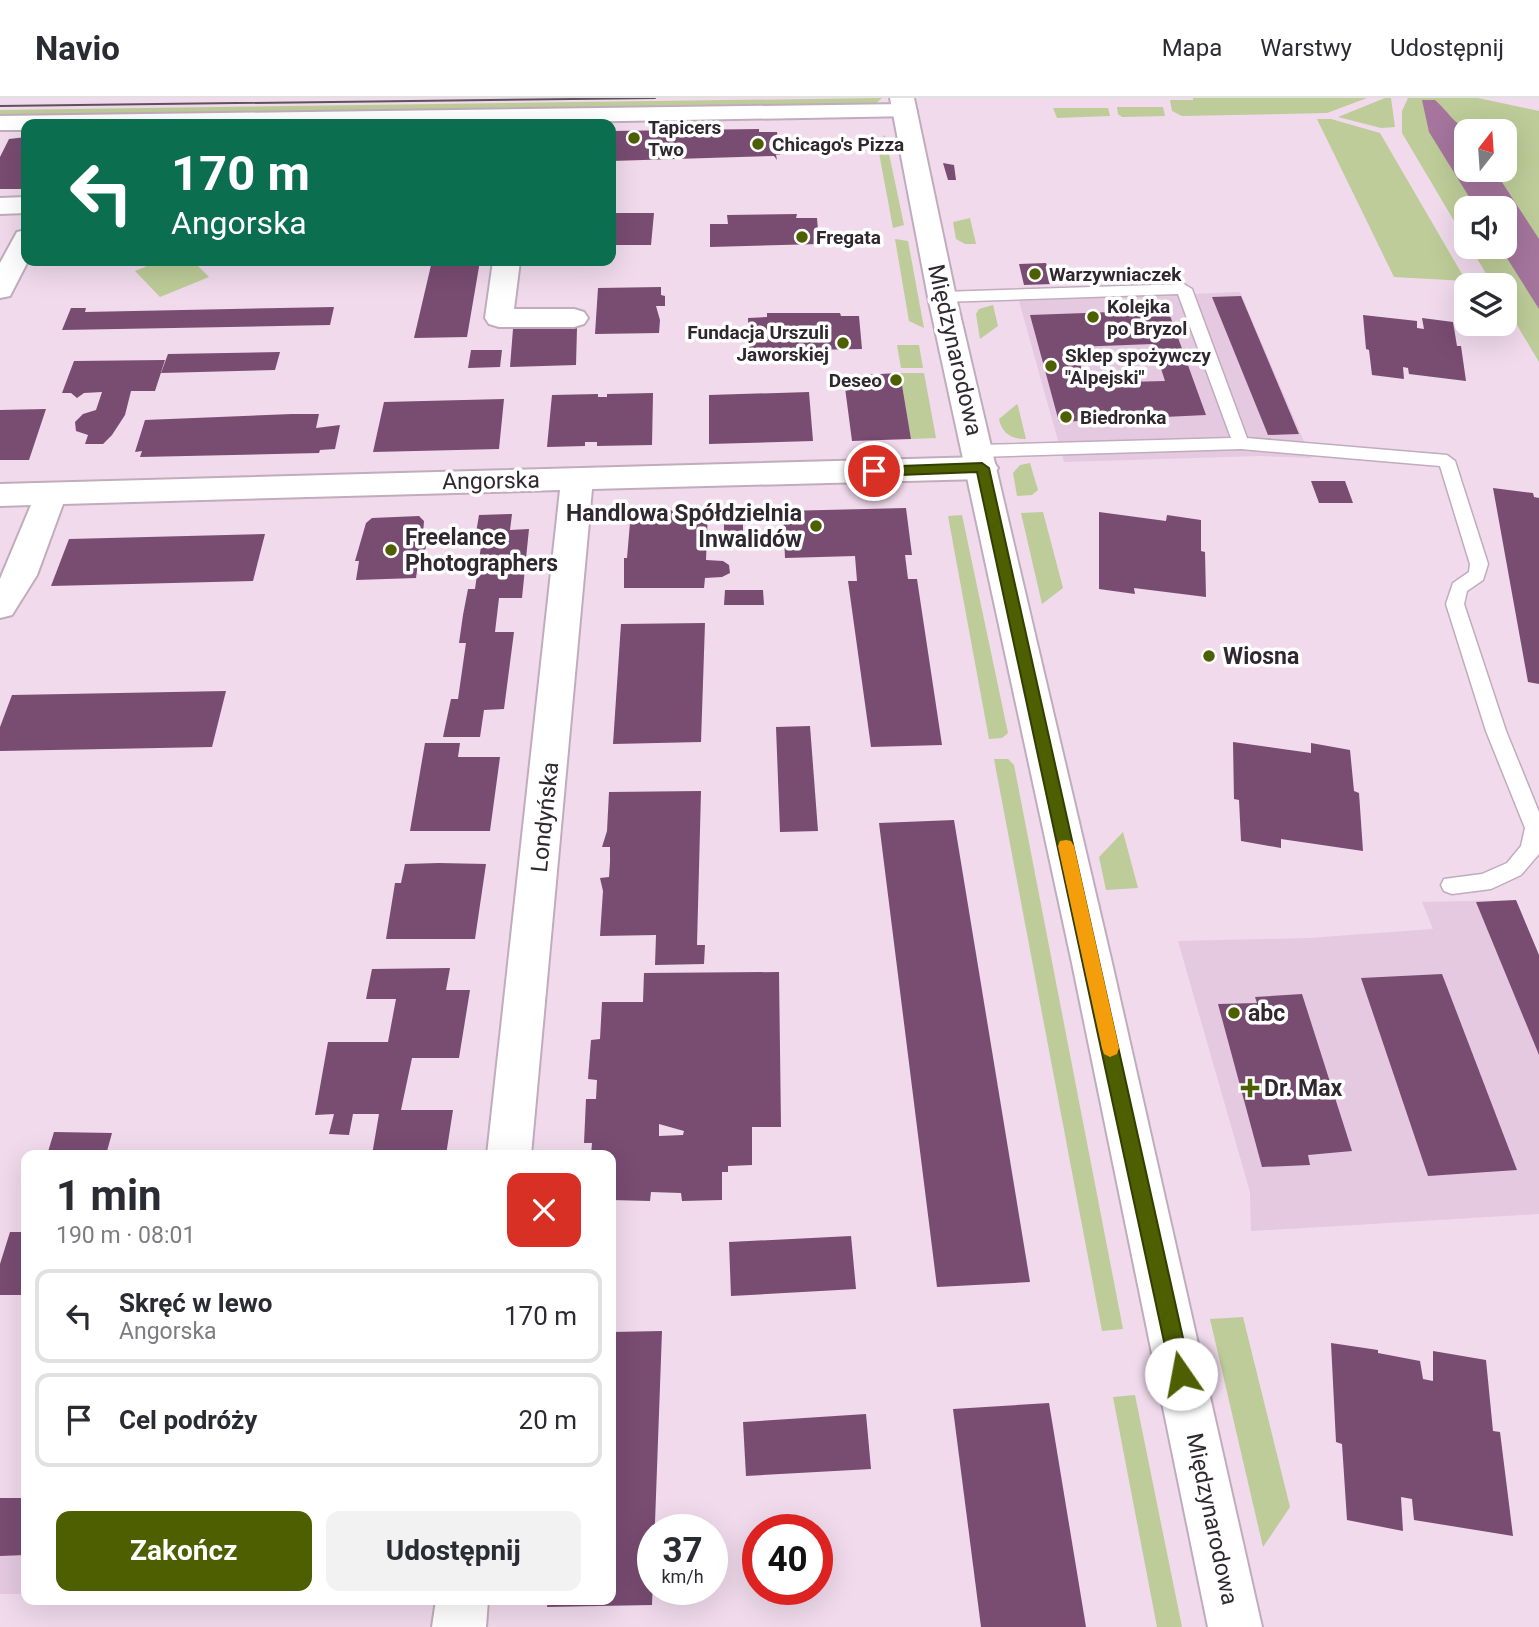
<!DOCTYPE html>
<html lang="pl">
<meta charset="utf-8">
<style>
body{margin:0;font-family:Roboto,sans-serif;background:#f2f2f3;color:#2b2b33;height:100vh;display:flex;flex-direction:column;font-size:26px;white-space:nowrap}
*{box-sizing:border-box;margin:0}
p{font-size:23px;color:#7c7c81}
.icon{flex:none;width:38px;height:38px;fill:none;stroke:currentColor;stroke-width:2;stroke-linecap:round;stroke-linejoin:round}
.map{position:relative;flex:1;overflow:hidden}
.details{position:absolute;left:21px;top:1052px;width:595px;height:455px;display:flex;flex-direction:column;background:#fff;border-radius:14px;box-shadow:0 7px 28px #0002}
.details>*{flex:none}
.hud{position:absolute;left:21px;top:21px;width:595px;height:147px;border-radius:14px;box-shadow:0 7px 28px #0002;background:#0b6e4f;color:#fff;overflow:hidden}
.needle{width:46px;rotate:17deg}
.fabs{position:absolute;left:1454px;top:21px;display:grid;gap:14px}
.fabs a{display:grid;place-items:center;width:63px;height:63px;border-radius:14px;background:#fff;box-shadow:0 7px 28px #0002;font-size:35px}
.speed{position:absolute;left:637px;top:1416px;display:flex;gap:14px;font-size:35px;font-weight:700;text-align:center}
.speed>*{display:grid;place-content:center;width:91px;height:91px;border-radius:50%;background:#fff;box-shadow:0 7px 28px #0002;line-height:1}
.speed small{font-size:18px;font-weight:400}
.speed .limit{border:10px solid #d22;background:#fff;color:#111}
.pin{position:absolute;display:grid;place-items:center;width:60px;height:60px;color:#fff;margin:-30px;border:4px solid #fff;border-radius:50%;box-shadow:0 2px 7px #0007}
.me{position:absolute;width:77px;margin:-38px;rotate:348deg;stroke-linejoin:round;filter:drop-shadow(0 0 5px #0008)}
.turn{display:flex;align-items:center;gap:24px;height:147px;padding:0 35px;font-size:32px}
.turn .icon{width:91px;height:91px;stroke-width:2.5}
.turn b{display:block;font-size:49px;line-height:60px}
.round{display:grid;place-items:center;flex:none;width:74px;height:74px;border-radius:14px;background:#f2f2f3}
.head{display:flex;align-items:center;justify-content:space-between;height:119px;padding:0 35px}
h1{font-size:42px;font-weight:700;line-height:52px}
.primary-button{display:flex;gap:14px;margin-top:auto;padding:14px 35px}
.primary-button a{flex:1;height:80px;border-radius:14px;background:#4e5f02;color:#fff;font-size:28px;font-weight:700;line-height:80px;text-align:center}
.primary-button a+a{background:#f2f2f3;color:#2b2b33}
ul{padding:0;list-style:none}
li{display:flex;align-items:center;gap:21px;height:94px;margin:0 14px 10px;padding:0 21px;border:4px solid #e1e1e2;border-radius:14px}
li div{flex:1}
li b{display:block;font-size:26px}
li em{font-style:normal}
header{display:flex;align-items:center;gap:42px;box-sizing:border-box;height:98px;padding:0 35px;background:#fff;border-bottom:2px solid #e1e1e2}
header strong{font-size:33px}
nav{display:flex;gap:38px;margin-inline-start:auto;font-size:24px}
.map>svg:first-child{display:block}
.built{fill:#e4c9e0}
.green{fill:#bdcc98;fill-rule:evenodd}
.water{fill:#a5759d}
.building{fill:#794c72;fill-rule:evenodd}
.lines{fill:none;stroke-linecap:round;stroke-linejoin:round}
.service-casing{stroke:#c1acbd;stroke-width:3}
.minor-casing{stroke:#c1acbd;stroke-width:4}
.tertiary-casing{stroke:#c1acbd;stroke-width:4}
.service{fill:#fff;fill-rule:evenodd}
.minor{fill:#fff;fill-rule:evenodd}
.tertiary{fill:#fff;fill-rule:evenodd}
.tram{stroke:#5e525c;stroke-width:2}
.route{fill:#4e5f02;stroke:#333e01;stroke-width:2}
.slow{fill:#f59e0b}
.poi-dot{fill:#4e5f02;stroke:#fff;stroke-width:2.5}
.labels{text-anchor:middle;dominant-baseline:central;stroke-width:7;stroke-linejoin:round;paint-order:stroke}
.far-poi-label{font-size:19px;font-weight:bold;fill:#30282f;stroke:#fff;text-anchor:start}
.street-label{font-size:23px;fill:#30282f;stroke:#fff}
.poi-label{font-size:23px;font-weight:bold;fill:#30282f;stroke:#fff;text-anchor:start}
</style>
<header>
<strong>Navio</strong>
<nav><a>Mapa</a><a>Warstwy</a><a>Udostępnij</a></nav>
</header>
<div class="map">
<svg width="1539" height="1529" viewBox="0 0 1539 1529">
<rect width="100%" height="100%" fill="#f0daec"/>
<g class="built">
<path d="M1240,194L1311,360L1260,358L1064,364L1019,203Z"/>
<path d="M1516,802L1539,857V1116L1251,1133L1250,1094L1178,843L1309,840L1433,831L1422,804Z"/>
<path d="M0,1400L26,1401V1496H0Z"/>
</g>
<g class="green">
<path d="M882,0L873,8L0,18V12Z"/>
<path d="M1193,0H1367L1327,15L1182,18L1172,13L1170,2H1193Z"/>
<path d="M1385,0H1391L1395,29L1381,30L1338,19Z"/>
<path d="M1408,0H1478L1539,13V264L1505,207V187H1493L1470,149H1505V110H1466V143L1402,35V13ZM1466,33H1505V72H1466Z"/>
<path d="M1117,9H1163L1165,18L1122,19L1118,16Z"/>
<path d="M1053,10H1108L1110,18L1057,20Z"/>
<path d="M1317,21H1331L1380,35L1466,183L1394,179Z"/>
<path d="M885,37L904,127L893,130L877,44Z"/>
<path d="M970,120L976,146H965L956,141L953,124Z"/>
<path d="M895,141L908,143L924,230L909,223Z"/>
<path d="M159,163H193L209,179L160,199L135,173Z"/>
<path d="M993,207L998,228L980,241L976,216L979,211Z"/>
<path d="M897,247H919L923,270H901Z"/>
<path d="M900,275H924L936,340L911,341Z"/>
<path d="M1017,306L1018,308L1026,341C1012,341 1002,336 999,321Z"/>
<path d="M1030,365L1038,392L1032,397L1017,398L1013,375L1020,367Z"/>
<path d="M1043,414L1063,490L1042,506L1021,415Z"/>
<path d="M962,417L1008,635L1002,640L989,641L948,418Z"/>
<path d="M994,661H1008L1014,667L1123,1231L1102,1233Z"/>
<path d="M1123,734L1138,790L1106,792L1099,759Z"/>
<path d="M1243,1219L1290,1409L1263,1449L1210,1221Z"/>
<path d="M1135,1297L1182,1529H1157L1113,1299Z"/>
</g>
<path class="water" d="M1422,2H1435C1446,11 1454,26 1468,32L1466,72H1494L1539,141V211L1500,149H1505V110H1476L1429,34Z"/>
<g class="building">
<path d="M759,31V34H777L780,57H776L777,62L774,58L611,63V33Z"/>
<path d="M26,39V91H0V59L9,41Z"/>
<path d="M943,65L954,67L956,82H948Z"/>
<path d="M611,115H654L651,147H611Z"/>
<path d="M797,116L796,120H817L819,146L710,149V126H728L727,117Z"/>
<path d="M432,163H480L467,239L414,240Z"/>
<path d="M1046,165L1052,186L1024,187L1019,166Z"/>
<path d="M661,189V197L665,198V208H656L660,222L659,235L595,236L598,190Z"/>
<path d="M1241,198L1299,336L1268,337L1212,199Z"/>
<path d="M334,209L330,227L62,232L71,210H86L85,214Z"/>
<path d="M1168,212L1206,317L1059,324L1030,217ZM1153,246L1165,283L1086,285L1075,249Z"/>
<path d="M767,215H840L841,218H859L862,251L749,253L748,220L767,219Z"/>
<path d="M1363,217L1417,223V230L1424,231L1422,220L1453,224L1457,248H1461L1466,283L1409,276L1408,270L1403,269L1404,281L1372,277L1369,252L1366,251Z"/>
<path d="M561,230H577L576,267L510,269L513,231Z"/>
<path d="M471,252H502L500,269L468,270Z"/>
<path d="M280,254L275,272L161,275L168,256Z"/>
<path d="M165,262L155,293H131L125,317L112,337L103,346H85L88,337L76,333L75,324L83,316L96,312L102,294L84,295L77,300L71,295H62L74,263Z"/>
<path d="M900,275L911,341L852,343L844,282H841L840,278Z"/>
<path d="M809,294L813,343L709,346V297Z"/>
<path d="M653,295L652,347L597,348V344H585V348L547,349L552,297L598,296V299H607V296Z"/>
<path d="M504,301L499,351L373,354L384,304Z"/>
<path d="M46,311L29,362H0V312Z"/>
<path d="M292,316H319L316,330L340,327L335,351L320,352L319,355L140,359L142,353L135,354L145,322Z"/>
<path d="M1311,383H1345L1353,405H1319Z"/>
<path d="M1493,390L1533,395L1534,399L1539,400V586L1528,584Z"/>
<path d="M906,410L912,457H905L908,481H917L942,647L871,649L848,483H857L855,458L785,460L783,413Z"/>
<path d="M708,412L706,462L723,463L729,467L730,475L722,479L705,480L704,490H624V460H627L631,413Z"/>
<path d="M1099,414L1166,423L1167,417L1201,422V453L1205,454L1206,499L1134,490L1135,496L1099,491Z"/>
<path d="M512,416L510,432L529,431L522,500H499L495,534H514L504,611L484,612L480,639H443L451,601H458L466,545H459L463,517L468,491H475L482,441H475L479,417Z"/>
<path d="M419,418L424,423L423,436H428L423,465H418L416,480L356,482L359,463H355L366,425L372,420Z"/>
<rect x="724" y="424" width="19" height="27"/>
<path d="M265,436L253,483L51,488L69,441Z"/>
<path d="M725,492H763L764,507H724Z"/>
<path d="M705,525L701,644L613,646L621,526Z"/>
<path d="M226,593L212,649L0,653V629L12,597Z"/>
<path d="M810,628L818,733L780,734L776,629Z"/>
<path d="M1233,644L1311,655V645L1350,652L1354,693L1359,695L1363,753L1281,741V750L1241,743L1239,702L1234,701Z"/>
<path d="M425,645H460L458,659H500L490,733H410Z"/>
<path d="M701,693L697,847H705L704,866L655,867L656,837L600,838L603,793L600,780L609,779L610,764V749H602L607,733L609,694Z"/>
<path d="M954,722L1030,1184L937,1189L879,725Z"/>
<path d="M439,765L486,766L475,841H386L395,785H401L405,766Z"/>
<path d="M1516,802L1539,857V957L1476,804Z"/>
<path d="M450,870L446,892H470L459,960H412L401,1012H453L446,1057H372L379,1016H353L349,1037L329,1036L334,1016L315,1017L328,944H388L396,901H366L372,871Z"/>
<path d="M779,874L781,1029H752V1067L728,1068V1074H722V1102L682,1103L681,1095L651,1094L650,1103L611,1102V1057H591L592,1045H584L586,1001H596L597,982L588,981L591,942L600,941L602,904H643L644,875ZM659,1026L684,1033L683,1037L659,1038Z"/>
<path d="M1442,876L1517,1072L1428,1078L1361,880Z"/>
<path d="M1302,896L1352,1053L1308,1057L1310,1067L1262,1069L1218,906L1257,905L1255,899Z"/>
<path d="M54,1034L112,1035L106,1057H47Z"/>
<path d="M116,1052H176L173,1057H115Z"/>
<path d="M26,1126V1197H0V1166L10,1134H23Z"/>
<path d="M851,1138L856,1191L731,1198L729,1144Z"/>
<path d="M662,1233L652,1507L547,1509L548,1502H611V1234Z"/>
<path d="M1331,1245L1378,1252V1255L1420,1263L1423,1281L1433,1283V1253L1486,1262L1493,1333L1500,1334L1513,1438L1414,1422L1412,1401L1401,1399L1403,1433L1347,1422L1342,1346L1336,1344Z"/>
<path d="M1049,1305L1086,1529H981L953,1311Z"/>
<path d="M866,1316L871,1371L746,1378L743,1324Z"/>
<path d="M0,1400H26V1457L0,1458Z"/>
</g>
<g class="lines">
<g class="service-casing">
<path id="service" d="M1184,186L1192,191L1247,340L1447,357L1455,363L1488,466L1483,482L1467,493L1464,506L1506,633L1539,714V756L1521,777L1491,791L1452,796L1444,793L1441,787L1444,781L1482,776L1507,765L1521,748L1525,730L1486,633L1446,506L1453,485L1469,474L1470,466L1440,368L1241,351L979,359L971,353L979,347L1231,340L1178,196L942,204L934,199L942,194Z"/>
</g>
<g class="minor-casing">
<g id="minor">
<path d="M905,6L914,8L917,13L914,18L456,26H26V32H0V18Z"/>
<path d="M26,99V115L0,116V100Z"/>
<path d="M26,132L28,163L10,198L0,200V165L17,134Z"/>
<path d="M493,163H520L514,211H574L584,214L588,220L584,226L574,229H499L489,226L485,220Z"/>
<path d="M982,359L993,363L998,370L993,377L982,381L592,391L531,1057H487L560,392L63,406L37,477L12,517L0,520V481L31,407L0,408V386Z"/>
<path d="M436,1502H488L486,1529H432Z"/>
</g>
</g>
<g class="tertiary-casing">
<path id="tertiary" d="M890,0H914L956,199L1112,865L1262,1529H1208L1072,865L928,199Z"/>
</g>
<use href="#service" class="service"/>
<use href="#minor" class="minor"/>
<use href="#tertiary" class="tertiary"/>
<path class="tram" d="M0,8L655,0"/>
</g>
<path class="route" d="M982,365L989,370L1191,1276L1188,1283L1181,1286L1174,1283L1171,1276L977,374L874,378L868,373L874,369Z"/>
<path class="slow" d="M1066,742L1071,743L1074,748L1119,950L1117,956L1110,959L1104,956L1102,950L1058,748L1060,743Z"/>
<g class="poi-dot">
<circle cx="634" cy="40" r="7"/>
<circle cx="758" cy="46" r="7"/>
<circle cx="802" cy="139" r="7"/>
<circle cx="1035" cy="176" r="7"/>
<circle cx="1093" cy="219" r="7"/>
<circle cx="843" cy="245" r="7"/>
<circle cx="1051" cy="268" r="7"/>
<circle cx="896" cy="282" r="7"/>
<circle cx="1066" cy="319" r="7"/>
<circle cx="816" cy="428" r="7"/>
<circle cx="391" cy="452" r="7"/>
<circle cx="1209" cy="558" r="7"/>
<circle cx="1234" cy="915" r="7"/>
<path d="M1246.5 979.5h7v7h7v7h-7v7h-7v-7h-7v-7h7z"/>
</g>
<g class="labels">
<g class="far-poi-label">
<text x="648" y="29">Tapicers<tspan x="648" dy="22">Two</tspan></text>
<text x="772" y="46">Chicago's Pizza</text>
<text x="816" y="139">Fregata</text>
<text x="1049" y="176">Warzywniaczek</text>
<text x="1107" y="208">Kolejka<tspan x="1107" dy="22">po Bryzol</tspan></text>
<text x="829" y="234" text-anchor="end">Fundacja Urszuli<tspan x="829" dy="22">Jaworskiej</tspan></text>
<text x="1065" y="257">Sklep spożywczy<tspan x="1065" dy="22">"Alpejski"</tspan></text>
<text x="882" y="282" text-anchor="end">Deseo</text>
<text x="1080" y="319">Biedronka</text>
</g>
<g class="street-label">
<text transform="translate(955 252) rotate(77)">Międzynarodowa</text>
<text transform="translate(491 383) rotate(-1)">Angorska</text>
<text transform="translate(545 719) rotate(-84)">Londyńska</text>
<text transform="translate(1212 1421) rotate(78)">Międzynarodowa</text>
</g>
<g class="poi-label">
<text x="802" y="415" text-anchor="end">Handlowa Spółdzielnia<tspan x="802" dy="26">Inwalidów</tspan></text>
<text x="405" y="439">Freelance<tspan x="405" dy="26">Photographers</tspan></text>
<text x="1223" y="558">Wiosna</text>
<text x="1248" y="915">abc</text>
<text x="1264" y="990">Dr. Max</text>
</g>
</g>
</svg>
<div class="fabs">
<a><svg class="needle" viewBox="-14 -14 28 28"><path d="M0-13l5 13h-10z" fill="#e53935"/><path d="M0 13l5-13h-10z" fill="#7c7c81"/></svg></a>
<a><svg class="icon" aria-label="sound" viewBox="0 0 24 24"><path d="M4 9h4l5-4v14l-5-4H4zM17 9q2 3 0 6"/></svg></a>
<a><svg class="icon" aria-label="layers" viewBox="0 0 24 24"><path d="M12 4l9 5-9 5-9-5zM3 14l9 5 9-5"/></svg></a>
</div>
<div class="speed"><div>37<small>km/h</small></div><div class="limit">40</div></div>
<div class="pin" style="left:874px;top:373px;background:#d93025"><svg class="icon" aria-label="arrive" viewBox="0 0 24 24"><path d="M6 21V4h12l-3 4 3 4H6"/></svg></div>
<svg class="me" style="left:1181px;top:1276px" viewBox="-20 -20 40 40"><circle r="19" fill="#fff"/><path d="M0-13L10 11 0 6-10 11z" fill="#4e5f02"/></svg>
<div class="hud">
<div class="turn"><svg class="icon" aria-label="left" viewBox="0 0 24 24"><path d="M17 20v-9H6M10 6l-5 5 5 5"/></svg><div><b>170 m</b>Angorska</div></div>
</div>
<section class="details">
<div class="head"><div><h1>1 min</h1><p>190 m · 08:01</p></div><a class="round" style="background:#d93025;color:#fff"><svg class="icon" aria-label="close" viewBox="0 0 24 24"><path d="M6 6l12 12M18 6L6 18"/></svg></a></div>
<ul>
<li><svg class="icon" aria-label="left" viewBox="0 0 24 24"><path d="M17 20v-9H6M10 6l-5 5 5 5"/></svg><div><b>Skręć w lewo</b><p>Angorska</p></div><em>170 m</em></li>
<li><svg class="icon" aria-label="arrive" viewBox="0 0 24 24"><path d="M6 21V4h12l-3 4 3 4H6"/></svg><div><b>Cel podróży</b></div><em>20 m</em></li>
</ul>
<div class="primary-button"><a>Zakończ</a><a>Udostępnij</a></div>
</section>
</div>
